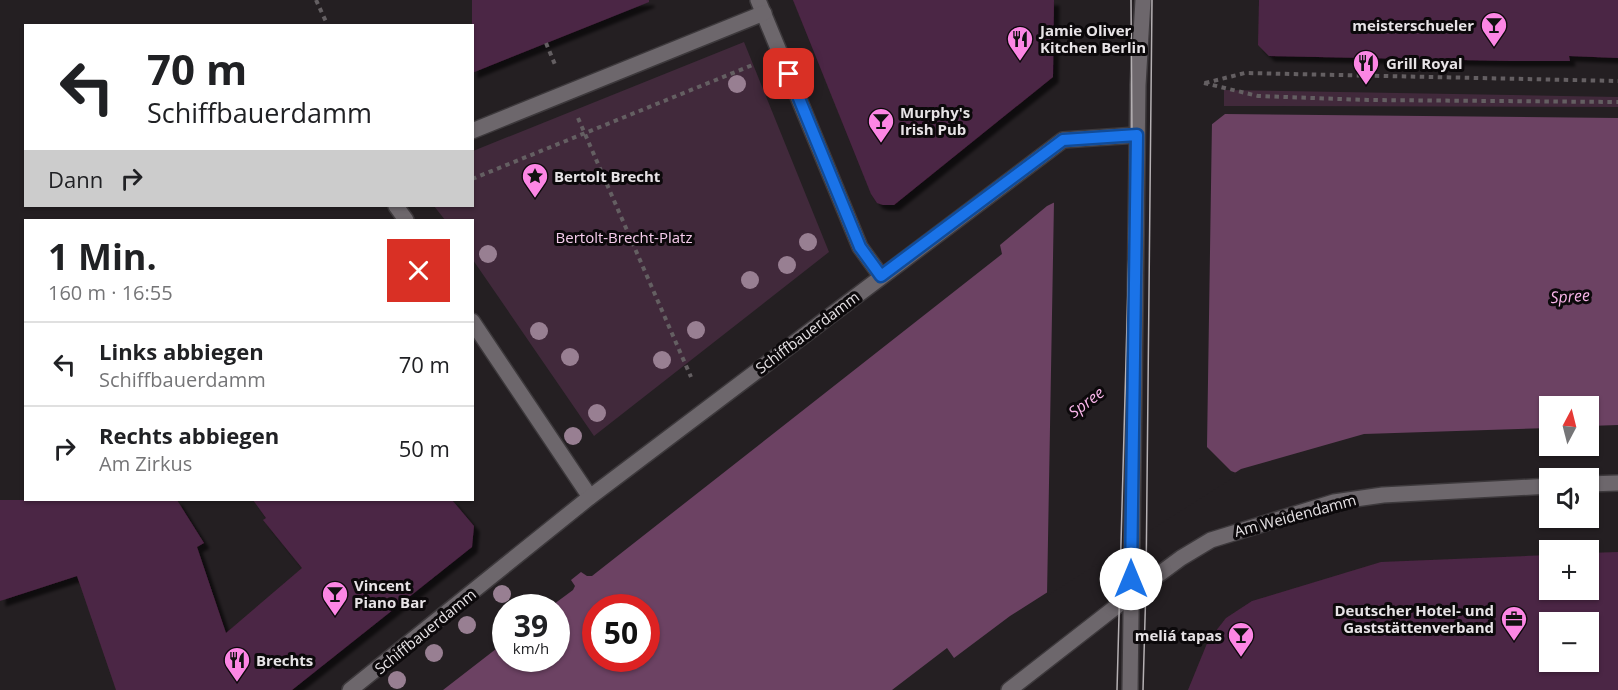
<!DOCTYPE html>
<html lang="de">
<meta charset="utf-8">
<style>
body{margin:0;font-family:"Open Sans",sans-serif;background:#f6f6f6;color:#202124;height:100vh;display:flex;flex-direction:column;font-size:22px;white-space:nowrap}
*{box-sizing:border-box;margin:0}
p{font-size:20px;color:#757577}
.icon{flex:none;width:33px;height:33px;fill:none;stroke:currentColor;stroke-width:2;stroke-linecap:round;stroke-linejoin:round}
.map{position:relative;flex:1;overflow:hidden}
.side{position:absolute;left:24px;top:219px;width:450px;height:282px;display:flex;flex-direction:column;background:#fff;border-radius:0px;box-shadow:0 2px 4px #0004}
.side>*{flex:none}
.guide{position:absolute;left:24px;top:24px;width:450px;height:183px;border-radius:0px;box-shadow:0 2px 4px #0004;background:#fff;color:#202124;overflow:hidden}
.needle{width:39px;rotate:7deg}
.fabs{position:absolute;left:1539px;top:396px;display:grid;gap:12px}
.fabs a{display:grid;place-items:center;width:60px;height:60px;border-radius:0px;background:#fff;box-shadow:0 2px 4px #0004;font-size:30px}
.speed{position:absolute;left:492px;top:594px;display:flex;gap:12px;font-size:30px;font-weight:700;text-align:center}
.speed>*{display:grid;place-content:center;width:78px;height:78px;border-radius:50%;background:#fff;box-shadow:0 2px 4px #0004;line-height:1}
.speed small{font-size:15px;font-weight:400}
.speed .limit{border:9px solid #d22;background:#fff;color:#111}
.pin{position:absolute;display:grid;place-items:center;width:51px;height:51px;color:#fff;margin:-26px;border-radius:12px;box-shadow:0 3px 9px #0006}
.me{position:absolute;width:66px;margin:-33px;rotate:0deg;stroke-linejoin:round;filter:drop-shadow(0 0 4px #0008)}
.turn{display:flex;align-items:center;gap:21px;height:126px;padding:0 24px;font-size:27px}
.turn .icon{width:78px;height:78px;stroke-width:2.5}
.turn b{display:block;font-size:42px;line-height:51px}
.then{display:flex;align-items:center;height:57px;padding:0 24px;background:#0003;gap:12px;font-size:22px}
.round{display:grid;place-items:center;flex:none;width:63px;height:63px;border-radius:0px;background:#f6f6f6}
.head{display:flex;align-items:center;justify-content:space-between;height:102px;padding:0 24px}
h1{font-size:36px;font-weight:700;line-height:45px}
ul{padding:0;list-style:none}
li{display:flex;align-items:center;gap:18px;height:84px;padding:0 24px;border-top:2px solid #e0e0e0}
li div{flex:1}
li b{display:block;font-size:22px}
li em{font-style:normal}
.map>svg:first-child{display:block}
.green{fill:#41293b}
.water{fill:#6c4263;fill-rule:evenodd}
.pier{fill:#241f22}
.building{fill:#4c2544;fill-rule:evenodd;filter:url(#shadow)}
.lines{fill:none;stroke-linecap:round;stroke-linejoin:round}
.minor-casing{stroke:#3d393c;stroke-width:18}
.tertiary-casing{stroke:#3d393c;stroke-width:18}
.secondary-casing{stroke:#3d393c;stroke-width:18}
.path{stroke:#645f62;stroke-width:4;stroke-dasharray:4.5 4.5;stroke-linecap:butt}
.minor{stroke:#6d676c;stroke-width:15}
.tertiary{stroke:#6d676c;stroke-width:15}
.secondary{stroke:#6d676c;stroke-width:15}
.tram{stroke:#b5b0b3;stroke-width:1.5}
.tree{fill:#987f92}
.route-casing{stroke:#114b97;stroke-width:15}
.route{stroke:#1a73e8;stroke-width:10}
.labels{text-anchor:middle;dominant-baseline:central;stroke-width:6;stroke-linejoin:round;paint-order:stroke}
.poi-label{font-size:15px;font-weight:bold;fill:#e7e3e6;stroke:#0c090b;text-anchor:start}
.park-label{font-size:15px;fill:#f7cded;stroke:#0c090b}
.street-label{font-size:15px;fill:#e7e3e6;stroke:#0c090b}
.water-label{font-size:16px;font-style:italic;fill:#fbb6eb;stroke:#0c090b}
</style>
<div class="map">
<svg width="1618" height="690" viewBox="0 0 1618 690">
<defs>
<filter id="shadow"><feDropShadow dx="5.5" dy="5.5" stdDeviation="1.5" flood-color="#0009"/></filter>
</defs>
<rect width="100%" height="100%" fill="#241f22"/>
<g class="green">
<path d="M744,42L829,252L594,436L473,260L472,220H445L434,206H472L473,151Z"/>
<path d="M1224,90L1618,97V107L1224,106Z"/>
</g>
<path class="water" d="M1225,114L1618,118V425L1589,426L1588,406H1550L1549,428L1364,434L1241,469L1010,616L954,658L947,648L892,690H443L505,642L506,658H556V608L550,607L573,590L575,586L571,580L581,572L587,576H592L1002,254L1000,245L1047,206L1211,125ZM596,608H646V658H596Z"/>
<path class="pier" d="M1212,121L1207,447L1231,471L1239,474L1047,596L1054,202L1048,203Z"/>
<g class="building">
<path d="M472,0H649V2L472,73Z"/>
<path d="M793,0H1054L1053,77L894,205H883L877,203L871,194Z"/>
<path d="M1259,0H1618V58L1569,56L1570,61H1509L1269,56L1258,45Z"/>
<path d="M0,500H177L204,543L197,547L226,633L302,568L263,520L266,518L253,500H452L474,526L472,547L292,690H116L77,576L0,601Z"/>
<path d="M1618,552V690H1188L1208,641L1226,618L1252,601L1381,562L1550,555V590H1588V553ZM1550,622H1588V662H1550Z"/>
</g>
<g class="lines">
<g class="minor-casing">
<g id="minor">
<path d="M758,0L860,247L881,276"/>
<path d="M472,131L764,13"/>
<path d="M396,206L406,220"/>
<path d="M472,321L590,497"/>
<path d="M1588,484L1618,483"/>
<path d="M1131,595L1181,558L1211,540L1334,502L1383,495L1550,486"/>
<path d="M350,690L590,497L1063,140L1137,135"/>
</g>
</g>
<g class="tertiary-casing">
<path id="tertiary" d="M1009,690L1131,595"/>
</g>
<g class="secondary-casing">
<path id="secondary" d="M1130,690L1138,85L1143,0"/>
</g>
<g class="path">
<path d="M316,0L328,26"/>
<path d="M546,43L556,67"/>
<path d="M1204,83L1258,96L1368,100L1618,102"/>
<path d="M1205,83L1245,73L1618,81"/>
<path d="M578,118L691,377"/>
<path d="M472,179L755,64"/>
</g>
<use href="#minor" class="minor"/>
<use href="#tertiary" class="tertiary"/>
<use href="#secondary" class="secondary"/>
<g class="tram">
<path d="M1117,690L1132,140L1131,0"/>
<path d="M1143,690L1146,584L1152,0"/>
</g>
</g>
<g class="tree">
<circle cx="737" cy="84" r="9"/>
<circle cx="808" cy="242" r="9"/>
<circle cx="488" cy="254" r="9"/>
<circle cx="787" cy="265" r="9"/>
<circle cx="750" cy="280" r="9"/>
<circle cx="696" cy="330" r="9"/>
<circle cx="539" cy="331" r="9"/>
<circle cx="570" cy="357" r="9"/>
<circle cx="662" cy="360" r="9"/>
<circle cx="597" cy="413" r="9"/>
<circle cx="573" cy="436" r="9"/>
<circle cx="502" cy="594" r="9"/>
<circle cx="467" cy="625" r="9"/>
<circle cx="434" cy="653" r="9"/>
<circle cx="397" cy="680" r="9"/>
</g>
<g class="lines">
<g class="route-casing">
<path id="route" d="M789,74L860,247L881,276L1063,140L1137,135L1131,579"/>
</g>
<use href="#route" class="route"/>
</g>
<defs>
<g id="bar-pin" transform="scale(1.35)"><path d="M0 17L-7.5 6A9.5 9.5 0 1 1 7.5 6Z" fill="#fc86e4" stroke="#0c090b"/><path d="M-6-5H6L.8 .8V4.5H3.5V6h-7V4.5H-.8V.8Z" fill="#111"/></g>
<g id="restaurant-pin" transform="scale(1.35)"><path d="M0 17L-7.5 6A9.5 9.5 0 1 1 7.5 6Z" fill="#fc86e4" stroke="#0c090b"/><path d="M-5-6h1v4h1v-4h1v4h1v-4h1v5L-1.5 .5V6h-2V.5L-5-1ZM5-6V6H3V1.5H1.5Q1.5-4 5-6Z" fill="#111"/></g>
<g id="sight-pin" transform="scale(1.35)"><path d="M0 17L-7.5 6A9.5 9.5 0 1 1 7.5 6Z" fill="#fc86e4" stroke="#0c090b"/><path d="M0-6L1.8-2.2L6-1.7L2.9 1.2L3.7 5.4L0 3.3L-3.7 5.4L-2.9 1.2L-6-1.7L-1.8-2.2Z" fill="#111"/></g>
<g id="office-pin" transform="scale(1.35)"><path d="M0 17L-7.5 6A9.5 9.5 0 1 1 7.5 6Z" fill="#fc86e4" stroke="#0c090b"/><path d="M-6-3h4V-5.5h4V-3h4V5H-6ZM-1-4.5V-3h2v-1.5ZM-6 0V1H6V0Z" fill="#111"/></g>
</defs>
<g fill-rule="evenodd">
<use href="#bar-pin" x="1494" y="25"/>
<use href="#restaurant-pin" x="1020" y="39"/>
<use href="#restaurant-pin" x="1366" y="63"/>
<use href="#bar-pin" x="881" y="121"/>
<use href="#sight-pin" x="535" y="176"/>
<use href="#bar-pin" x="335" y="594"/>
<use href="#office-pin" x="1514" y="619"/>
<use href="#bar-pin" x="1241" y="635"/>
<use href="#restaurant-pin" x="237" y="660"/>
</g>
<g class="labels">
<g class="poi-label">
<text x="1474" y="25" text-anchor="end">meisterschueler</text>
<text x="1040" y="30">Jamie Oliver<tspan x="1040" dy="17">Kitchen Berlin</tspan></text>
<text x="1386" y="63">Grill Royal</text>
<text x="900" y="112">Murphy's<tspan x="900" dy="17">Irish Pub</tspan></text>
<text x="554" y="176">Bertolt Brecht</text>
<text x="354" y="585">Vincent<tspan x="354" dy="17">Piano Bar</tspan></text>
<text x="1494" y="610" text-anchor="end">Deutscher Hotel- und<tspan x="1494" dy="17">Gaststättenverband</tspan></text>
<text x="1222" y="635" text-anchor="end">meliá tapas</text>
<text x="256" y="660">Brechts</text>
</g>
<g class="park-label">
<text x="624" y="237">Bertolt-Brecht-Platz</text>
</g>
<g class="street-label">
<text transform="translate(807 332) rotate(-37)">Schiffbauerdamm</text>
<text transform="translate(1295 515) rotate(-15)">Am Weidendamm</text>
<text transform="translate(425 631) rotate(-39)">Schiffbauerdamm</text>
</g>
<g class="water-label">
<text transform="translate(1570 296) rotate(-4)">Spree</text>
<text transform="translate(1086 402) rotate(-37)">Spree</text>
</g>
</g>
</svg>
<div class="fabs">
<a><svg class="needle" viewBox="-14 -14 28 28"><path d="M0-13l5 13h-10z" fill="#e53935"/><path d="M0 13l5-13h-10z" fill="#757577"/></svg></a>
<a><svg class="icon" aria-label="sound" viewBox="0 0 24 24"><path d="M4 9h4l5-4v14l-5-4H4zM17 9q2 3 0 6"/></svg></a>
<a>+</a>
<a>−</a>
</div>
<div class="speed"><div>39<small>km/h</small></div><div class="limit">50</div></div>
<div class="pin" style="left:789px;top:74px;background:#d93025"><svg class="icon" aria-label="arrive" viewBox="0 0 24 24"><path d="M6 21V4h12l-3 4 3 4H6"/></svg></div>
<svg class="me" style="left:1131px;top:579px" viewBox="-20 -20 40 40"><circle r="19" fill="#fff"/><path d="M0-13L10 11 0 6-10 11z" fill="#1a73e8"/></svg>
<div class="guide">
<div class="turn"><svg class="icon" aria-label="left" viewBox="0 0 24 24"><path d="M17 20v-9H6M10 6l-5 5 5 5"/></svg><div><b>70 m</b>Schiffbauerdamm</div></div>
<div class="then">Dann<svg class="icon" aria-label="right" viewBox="0 0 24 24"><path d="M7 20v-9h11M14 6l5 5-5 5"/></svg></div>
</div>
<section class="side">
<div class="head"><div><h1>1 Min.</h1><p>160 m · 16:55</p></div><a class="round" style="background:#d93025;color:#fff"><svg class="icon" aria-label="close" viewBox="0 0 24 24"><path d="M6 6l12 12M18 6L6 18"/></svg></a></div>
<ul>
<li><svg class="icon" aria-label="left" viewBox="0 0 24 24"><path d="M17 20v-9H6M10 6l-5 5 5 5"/></svg><div><b>Links abbiegen</b><p>Schiffbauerdamm</p></div><em>70 m</em></li>
<li><svg class="icon" aria-label="right" viewBox="0 0 24 24"><path d="M7 20v-9h11M14 6l5 5-5 5"/></svg><div><b>Rechts abbiegen</b><p>Am Zirkus</p></div><em>50 m</em></li>
</ul>
</section>
</div>
